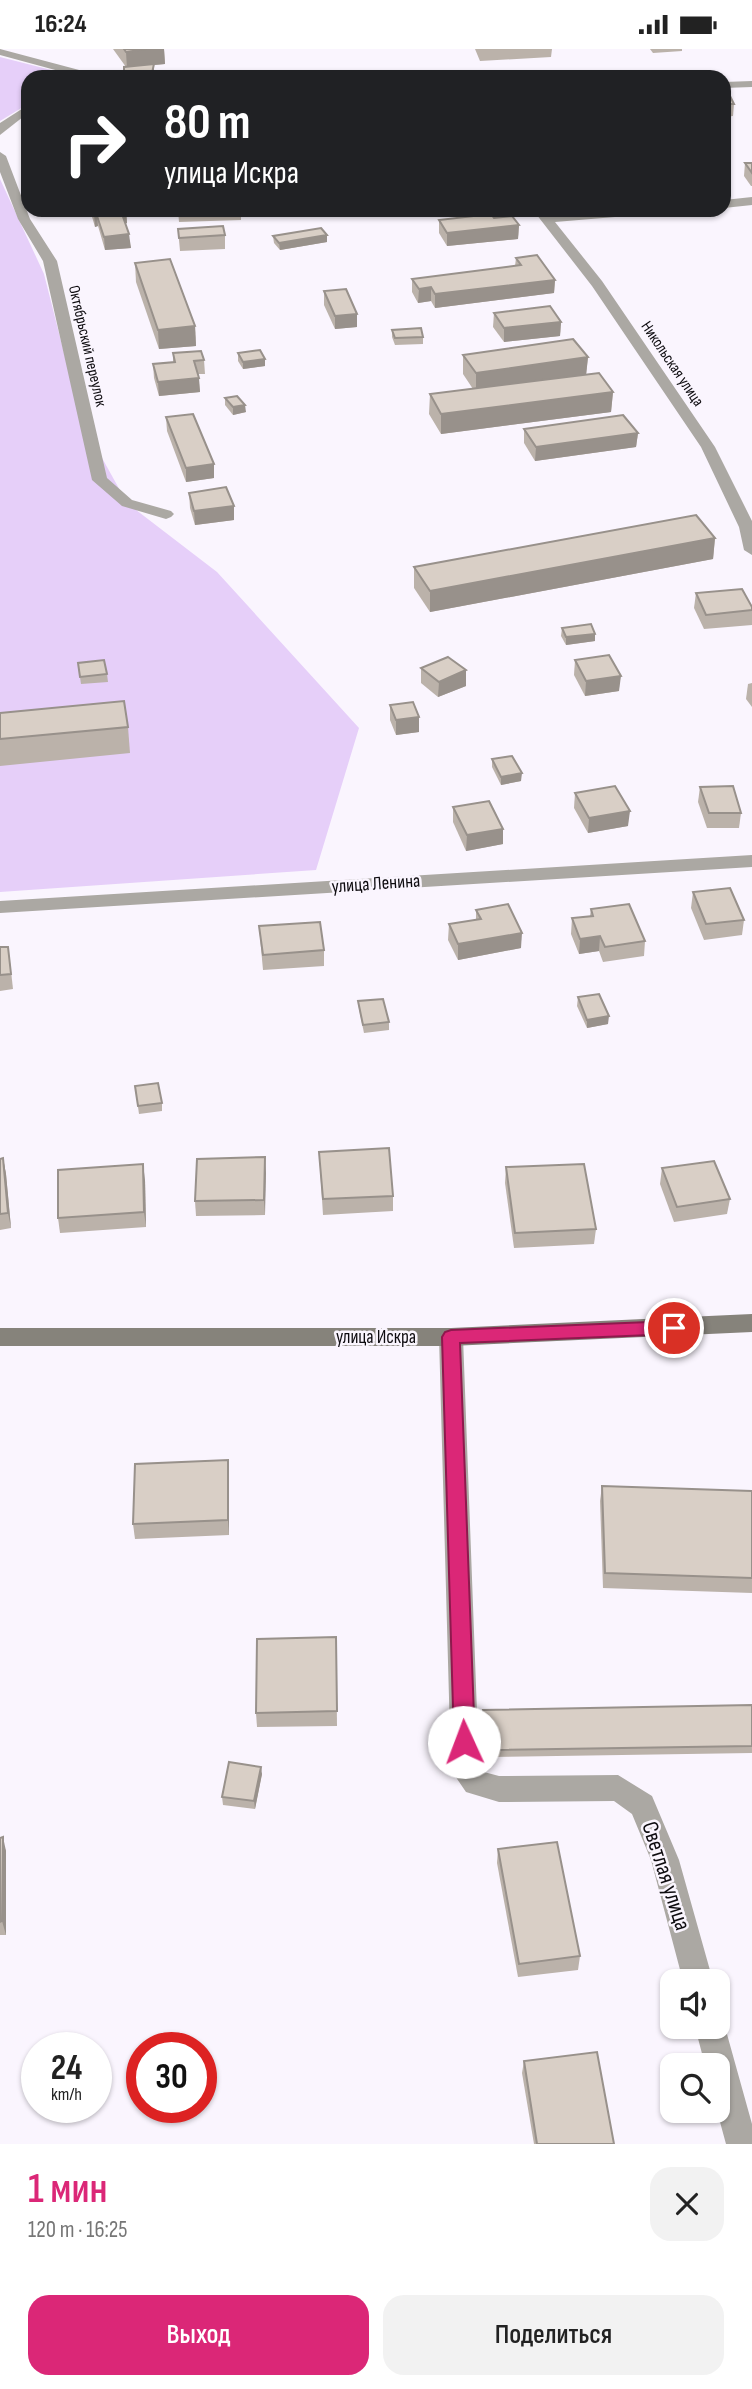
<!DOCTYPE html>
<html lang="ru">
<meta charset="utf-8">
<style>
body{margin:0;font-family:"Sofia Sans Condensed",sans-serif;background:#f2f2f2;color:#222;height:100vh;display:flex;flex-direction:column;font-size:26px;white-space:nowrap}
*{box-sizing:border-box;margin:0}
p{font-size:23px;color:#767676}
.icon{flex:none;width:38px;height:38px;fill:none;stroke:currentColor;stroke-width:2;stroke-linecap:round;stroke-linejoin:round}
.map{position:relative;height:2095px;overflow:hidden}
.side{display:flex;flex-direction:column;background:#fff;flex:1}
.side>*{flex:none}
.hud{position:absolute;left:21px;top:21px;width:710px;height:147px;border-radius:21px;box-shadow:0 2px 5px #0004;background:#202124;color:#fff;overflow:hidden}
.fabs{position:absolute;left:660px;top:1920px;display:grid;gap:14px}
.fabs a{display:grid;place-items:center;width:70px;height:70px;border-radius:14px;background:#fff;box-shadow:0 2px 5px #0004;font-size:35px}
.speed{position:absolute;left:21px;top:1983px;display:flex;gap:14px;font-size:35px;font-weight:700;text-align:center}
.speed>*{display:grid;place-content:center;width:91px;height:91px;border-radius:50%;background:#fff;box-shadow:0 2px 5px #0004;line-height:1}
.speed small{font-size:18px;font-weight:400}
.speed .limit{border:10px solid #d22;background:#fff;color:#111}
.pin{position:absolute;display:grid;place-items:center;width:60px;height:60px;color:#fff;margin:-30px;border:4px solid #fff;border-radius:50%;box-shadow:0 2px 7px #0007}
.me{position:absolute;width:77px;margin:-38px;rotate:358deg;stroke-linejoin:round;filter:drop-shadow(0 0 5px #0008)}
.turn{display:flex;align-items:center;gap:24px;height:147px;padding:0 28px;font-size:32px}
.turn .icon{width:91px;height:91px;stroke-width:2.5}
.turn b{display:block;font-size:49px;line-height:60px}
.round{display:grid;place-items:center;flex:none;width:74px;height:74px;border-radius:21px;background:#f2f2f2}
.overview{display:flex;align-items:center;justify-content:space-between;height:119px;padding:0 28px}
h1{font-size:42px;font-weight:600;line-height:52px;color:#db2777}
.button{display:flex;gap:14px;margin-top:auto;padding:14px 28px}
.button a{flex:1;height:80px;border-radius:21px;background:#db2777;color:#fff;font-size:28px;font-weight:600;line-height:80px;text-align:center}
.button a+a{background:#f2f2f2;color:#222}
.status{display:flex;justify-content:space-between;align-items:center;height:49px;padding:0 35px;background:#fff;direction:ltr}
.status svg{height:19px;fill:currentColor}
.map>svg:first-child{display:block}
.green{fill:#e6cff9}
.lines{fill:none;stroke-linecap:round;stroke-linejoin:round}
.street{fill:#aba8a3;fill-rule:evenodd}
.secondary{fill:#86837b;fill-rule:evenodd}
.wall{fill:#bbb2aa}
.shaded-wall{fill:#98918b}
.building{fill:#d9cfc6;stroke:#98918b;stroke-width:2}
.route{fill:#db2777;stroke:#8e194d;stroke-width:2}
.labels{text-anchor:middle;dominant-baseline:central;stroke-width:5;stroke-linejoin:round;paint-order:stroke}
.far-street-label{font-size:16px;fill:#0e0c10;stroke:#faf5fe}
.street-label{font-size:19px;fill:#0e0c10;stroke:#faf5fe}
.near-street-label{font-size:23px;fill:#0e0c10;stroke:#faf5fe}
</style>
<div class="status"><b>16:24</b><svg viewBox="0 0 49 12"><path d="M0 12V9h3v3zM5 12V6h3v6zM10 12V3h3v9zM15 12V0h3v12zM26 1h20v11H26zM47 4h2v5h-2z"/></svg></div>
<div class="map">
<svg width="752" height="2095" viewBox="0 0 752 2095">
<rect width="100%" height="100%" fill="#faf5fe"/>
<g class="green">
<path d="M0,8L67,25L71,27L28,28V55L0,72Z"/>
<path d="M0,130L44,225L81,371L127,454L217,523L359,679L316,821L0,843Z"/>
</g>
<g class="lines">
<g class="street">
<path d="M0,0L98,26L100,28H81L0,6Z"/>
<path d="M752,32V38L724,39V33Z"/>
<path d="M28,56V64L0,86V74Z"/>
<path d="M0,103L6,107L30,170L57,212L107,429L132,451L171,462L174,465L171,468L166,470L122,457L92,431L43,212L18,170L0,123Z"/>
<path d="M752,148V156L724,159V151Z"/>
<path d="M533,161H546L549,166L607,161H657L651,165L555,173L602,232L715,398L752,472V506L744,501L739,478L701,398L592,237Z"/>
<path d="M752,806V818L0,864V852Z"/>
<path d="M451,1279L459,1282L463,1288L479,1717L484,1723L499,1727L618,1726L652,1747L679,1811L713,1932H683L651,1811L632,1765L614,1752L499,1753L466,1743L451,1721L439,1288L443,1282Z"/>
<path d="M718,1966L725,1978L752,2075V2095H726L717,2062L718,2016H705L695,1978H718Z"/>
</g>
<path class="secondary" d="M752,1265V1283L451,1297H0V1279H451Z"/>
</g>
<g class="wall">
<path d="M113,0H164L165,15L154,16L153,28H124V18H126Z"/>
<path d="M475,0H552L551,8L480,12Z"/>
<path d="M650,0H682V2L653,4Z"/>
<path d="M724,45L734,55L733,67L724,68Z"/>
<path d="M745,114H752V137H751L744,127Z"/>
<path d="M90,161H126L127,174L125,175L131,199L105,201L98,177L95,178Z"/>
<path d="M178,161H241V171L179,173Z"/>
<path d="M494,169L519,176L518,190L447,197L439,184V171Z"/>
<path d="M178,180L225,186V200L180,202Z"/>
<path d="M327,186V193L280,201L274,194L273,187Z"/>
<path d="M516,209L555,231L554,244L435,259L431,252L418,254L412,243V230L515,217Z"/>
<path d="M135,214L195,277L196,297L159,300L136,233Z"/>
<path d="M324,242L357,278L335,280L324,256Z"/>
<path d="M494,264L561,273L560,287L504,293L493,278Z"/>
<path d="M392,281L423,288V295L395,296L392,288Z"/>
<path d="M173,304L204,311L205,325H198L200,343L159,347L154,329L153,315L173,313Z"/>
<path d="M238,304L265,310V317L243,320L238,312Z"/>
<path d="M463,306L588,308L586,325L613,343L611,363L441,385L429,365L430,345L473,340L463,325Z"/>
<path d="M225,349L246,363L233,366L225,356Z"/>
<path d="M166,368L214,415V429L186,433L167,382Z"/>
<path d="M524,380L638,384L636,398L535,412L524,394Z"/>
<path d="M189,444L234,471L195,476L190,459Z"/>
<path d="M715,489L713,510L430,563L414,539V518Z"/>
<path d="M696,544L752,558V576L704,580L694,559Z"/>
<path d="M562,579L595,592L566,596L561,587Z"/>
<path d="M575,611L619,642L585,647L574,626Z"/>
<path d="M78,614L107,625L108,633L81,635Z"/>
<path d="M421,619L466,637L438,648L421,634Z"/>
<path d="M752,634V658L746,650L748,635Z"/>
<path d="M390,656L419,668V683L396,686L390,671Z"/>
<path d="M0,664L128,678L130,704L0,717Z"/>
<path d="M492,710L521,732L501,736L492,718Z"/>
<path d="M700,738L741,764L739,779H707L698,753Z"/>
<path d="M575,744L628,777L588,784L574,759Z"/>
<path d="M453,758L503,780V795L466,802L453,773Z"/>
<path d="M693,843L744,871L742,886L704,891L691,859Z"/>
<path d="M591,860L645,892L644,907L603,913L599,902L579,905L571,885L572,869L590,867Z"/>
<path d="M476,861L521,899L458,911L448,891L449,875L476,871Z"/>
<path d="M259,877L324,901V917L263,921Z"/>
<path d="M0,898L10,913L13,940L0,942Z"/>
<path d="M578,948L608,975L587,979L577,957Z"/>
<path d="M358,952L389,973V981L364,984L359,960Z"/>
<path d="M135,1037L162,1054V1062L139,1065Z"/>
<path d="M319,1103L393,1147V1162L323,1166Z"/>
<path d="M265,1108V1166L196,1167L195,1152Z"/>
<path d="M3,1109L6,1125L11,1179L0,1181V1110Z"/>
<path d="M506,1118L596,1180L594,1195L514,1199L505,1134Z"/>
<path d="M662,1119L730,1150L727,1165L674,1173L660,1135Z"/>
<path d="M145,1131L146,1178L60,1184L58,1169Z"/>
<path d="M228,1411L229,1426V1486L135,1490L133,1475Z"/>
<path d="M602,1437L752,1442V1544L603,1539L600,1452Z"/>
<path d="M336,1588L337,1677L257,1678L256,1664Z"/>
<path d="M752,1656V1704L485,1708L483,1661Z"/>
<path d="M262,1725L255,1760L223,1756L222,1748Z"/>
<path d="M0,1789L6,1802V1886H0Z"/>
<path d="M498,1800L580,1907L578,1921L518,1928L497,1814Z"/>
<path d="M524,2012L614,2095H534L522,2024Z"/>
</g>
<g class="shaded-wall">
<path d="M146,0H164L165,15L154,16L153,28L152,24L127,20L126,3Z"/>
<path d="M126,161L127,174L101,177L97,167L98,177L95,178L94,164Z"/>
<path d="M519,176L518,190L447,197V184Z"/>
<path d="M129,185L131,199L105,201L104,188Z"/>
<path d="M327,186V193L280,201L279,194Z"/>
<path d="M555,231L554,244L435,259V245Z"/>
<path d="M431,238V252L418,254L419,240Z"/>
<path d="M357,265V278L335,280V267Z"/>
<path d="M561,273L560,287L504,293V279Z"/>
<path d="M195,277L196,297L159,300L158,281Z"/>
<path d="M588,308L586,327L476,344V324Z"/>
<path d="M265,310V317L243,320V313Z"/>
<path d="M199,329L200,343L159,347L158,333Z"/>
<path d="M613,343L611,363L441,385V365Z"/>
<path d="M245,356L246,363L233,366V358Z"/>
<path d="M638,384L636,398L535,412L536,398Z"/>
<path d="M214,415V429L186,433V419Z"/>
<path d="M234,457V471L195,476L194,462Z"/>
<path d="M715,489L713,510L430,563V542Z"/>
<path d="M595,585V592L566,596V588Z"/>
<path d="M466,621V637L438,648L439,633Z"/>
<path d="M621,627L619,642L585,647L586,632Z"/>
<path d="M419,668V683L396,686V671Z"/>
<path d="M522,724L521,732L501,736V728Z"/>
<path d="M630,762L628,777L588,784L589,769Z"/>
<path d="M503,780V795L466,802L467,786Z"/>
<path d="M522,884L521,899L458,911V895Z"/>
<path d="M600,887L599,902L579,905L580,890Z"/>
<path d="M609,967L608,975L587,979V971Z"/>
<path d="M265,1108L266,1124L265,1166L264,1151Z"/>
<path d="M3,1109L6,1125L11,1179L8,1164Z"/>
<path d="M143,1115L145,1131L146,1178L144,1163Z"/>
<path d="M228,1411L229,1426V1486L228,1471Z"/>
<path d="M261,1718L262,1725L255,1760L254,1752Z"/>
<path d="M3,1788L6,1802V1886L2,1872Z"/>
</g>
<g class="building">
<path d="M124,0H146L126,3Z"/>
<path d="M154,15L152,24L124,23V18Z"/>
<path d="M724,45H729L734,55H724Z"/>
<path d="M745,114H752V124Z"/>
<path d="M93,161H126L94,164Z"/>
<path d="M122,165L129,185L104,188L97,167Z"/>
<path d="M491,165L494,169L512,167L519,176L447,184L439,171Z"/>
<path d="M223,177L225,186L179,189L178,180Z"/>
<path d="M321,179L327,186L279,194L273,187Z"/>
<path d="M537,206L555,231L435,245L431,238L419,240L412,230L521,216L516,209Z"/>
<path d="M170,210L195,277L158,281L135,214Z"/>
<path d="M346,240L357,265L335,267L324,242Z"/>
<path d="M550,257L561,273L504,279L494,264Z"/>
<path d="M421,279L423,288L395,289L392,281Z"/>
<path d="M573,290L588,308L476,324L463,306Z"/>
<path d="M260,301L265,310L243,313L238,304Z"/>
<path d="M201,302L204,311L194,312L199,329L158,333L153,315L175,313L173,304Z"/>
<path d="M599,324L613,343L441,365L430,345Z"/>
<path d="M237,347L245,356L233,358L225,349Z"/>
<path d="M193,365L214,415L186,419L166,368Z"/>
<path d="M623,366L638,384L536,398L524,380Z"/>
<path d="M226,438L234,457L194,462L189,444Z"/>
<path d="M696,466L715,489L430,542L414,518Z"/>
<path d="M742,540L752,558V561L706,566L696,544Z"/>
<path d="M591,575L595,585L566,588L562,579Z"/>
<path d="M609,606L621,627L586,632L575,611Z"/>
<path d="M448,608L466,621L439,633L421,619Z"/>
<path d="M104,611L107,625L80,628L78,614Z"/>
<path d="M124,652L128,678L0,690V664Z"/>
<path d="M413,653L419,668L396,671L390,656Z"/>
<path d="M512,707L522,724L501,728L492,710Z"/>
<path d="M615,737L630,762L589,769L575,744Z"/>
<path d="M733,737L741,764H709L700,738Z"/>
<path d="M489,752L503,780L467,786L453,758Z"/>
<path d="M730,839L744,871L706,875L693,843Z"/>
<path d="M508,855L522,884L458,895L449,875L481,870L476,861Z"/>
<path d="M629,855L645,892L605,898L600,887L580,890L572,869L593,867L591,860Z"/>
<path d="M320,873L324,901L263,906L259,877Z"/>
<path d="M0,898H8L11,925L0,926Z"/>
<path d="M599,945L609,967L587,971L578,948Z"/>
<path d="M383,950L389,973L363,976L358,952Z"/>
<path d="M158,1034L162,1054L138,1057L135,1037Z"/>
<path d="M389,1099L393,1147L323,1150L319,1103Z"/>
<path d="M265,1108L264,1151L195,1152L197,1110Z"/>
<path d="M3,1109L8,1164L0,1165V1110Z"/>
<path d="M714,1112L730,1150L677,1158L662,1119Z"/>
<path d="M143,1115L144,1163L58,1169V1121Z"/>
<path d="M584,1115L596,1180L515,1184L506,1118Z"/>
<path d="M228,1411V1471L133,1475L135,1415Z"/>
<path d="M602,1437L752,1442V1529L605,1524Z"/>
<path d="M336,1588L337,1662L256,1664L257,1590Z"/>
<path d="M752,1656V1697L486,1701L483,1661Z"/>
<path d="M229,1713L261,1718L254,1752L222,1748Z"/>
<path d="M3,1788L2,1872L0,1873V1789Z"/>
<path d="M557,1793L580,1907L519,1915L498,1800Z"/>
<path d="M597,2003L614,2095H537L524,2012Z"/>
</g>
<path class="route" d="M674,1272L681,1274L683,1279L681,1283L674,1285L460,1294L475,1693L472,1700L464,1703L457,1700L454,1693L442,1288L445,1283L451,1281Z"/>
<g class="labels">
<g class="far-street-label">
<text transform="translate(87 297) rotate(77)">Октябрьский переулок</text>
<text transform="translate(672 315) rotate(56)">Никольская улица</text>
</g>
<g class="street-label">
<text transform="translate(376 835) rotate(-4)">улица Ленина</text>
<text x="376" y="1288">улица Искра</text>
</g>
<g class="near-street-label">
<text transform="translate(666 1827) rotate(72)">Светлая улица</text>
</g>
</g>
</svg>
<div class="fabs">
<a><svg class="icon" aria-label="sound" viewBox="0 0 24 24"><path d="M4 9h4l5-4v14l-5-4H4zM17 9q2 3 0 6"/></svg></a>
<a><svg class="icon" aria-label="search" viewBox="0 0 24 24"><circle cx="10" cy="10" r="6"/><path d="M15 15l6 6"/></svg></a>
</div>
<div class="speed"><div>24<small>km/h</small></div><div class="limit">30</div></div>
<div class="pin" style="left:674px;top:1279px;background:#d93025"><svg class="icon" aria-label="arrive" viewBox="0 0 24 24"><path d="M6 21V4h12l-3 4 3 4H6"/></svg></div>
<svg class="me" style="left:464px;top:1693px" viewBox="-20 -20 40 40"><circle r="19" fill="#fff"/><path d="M0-13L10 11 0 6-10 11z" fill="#db2777"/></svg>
<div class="hud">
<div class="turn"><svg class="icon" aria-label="right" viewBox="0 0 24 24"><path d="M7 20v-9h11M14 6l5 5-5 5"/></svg><div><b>80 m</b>улица Искра</div></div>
</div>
</div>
<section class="side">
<div class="overview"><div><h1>1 мин</h1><p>120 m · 16:25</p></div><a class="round"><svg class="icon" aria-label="close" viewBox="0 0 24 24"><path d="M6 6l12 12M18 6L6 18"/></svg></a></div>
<div class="button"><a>Выход</a><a>Поделиться</a></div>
</section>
